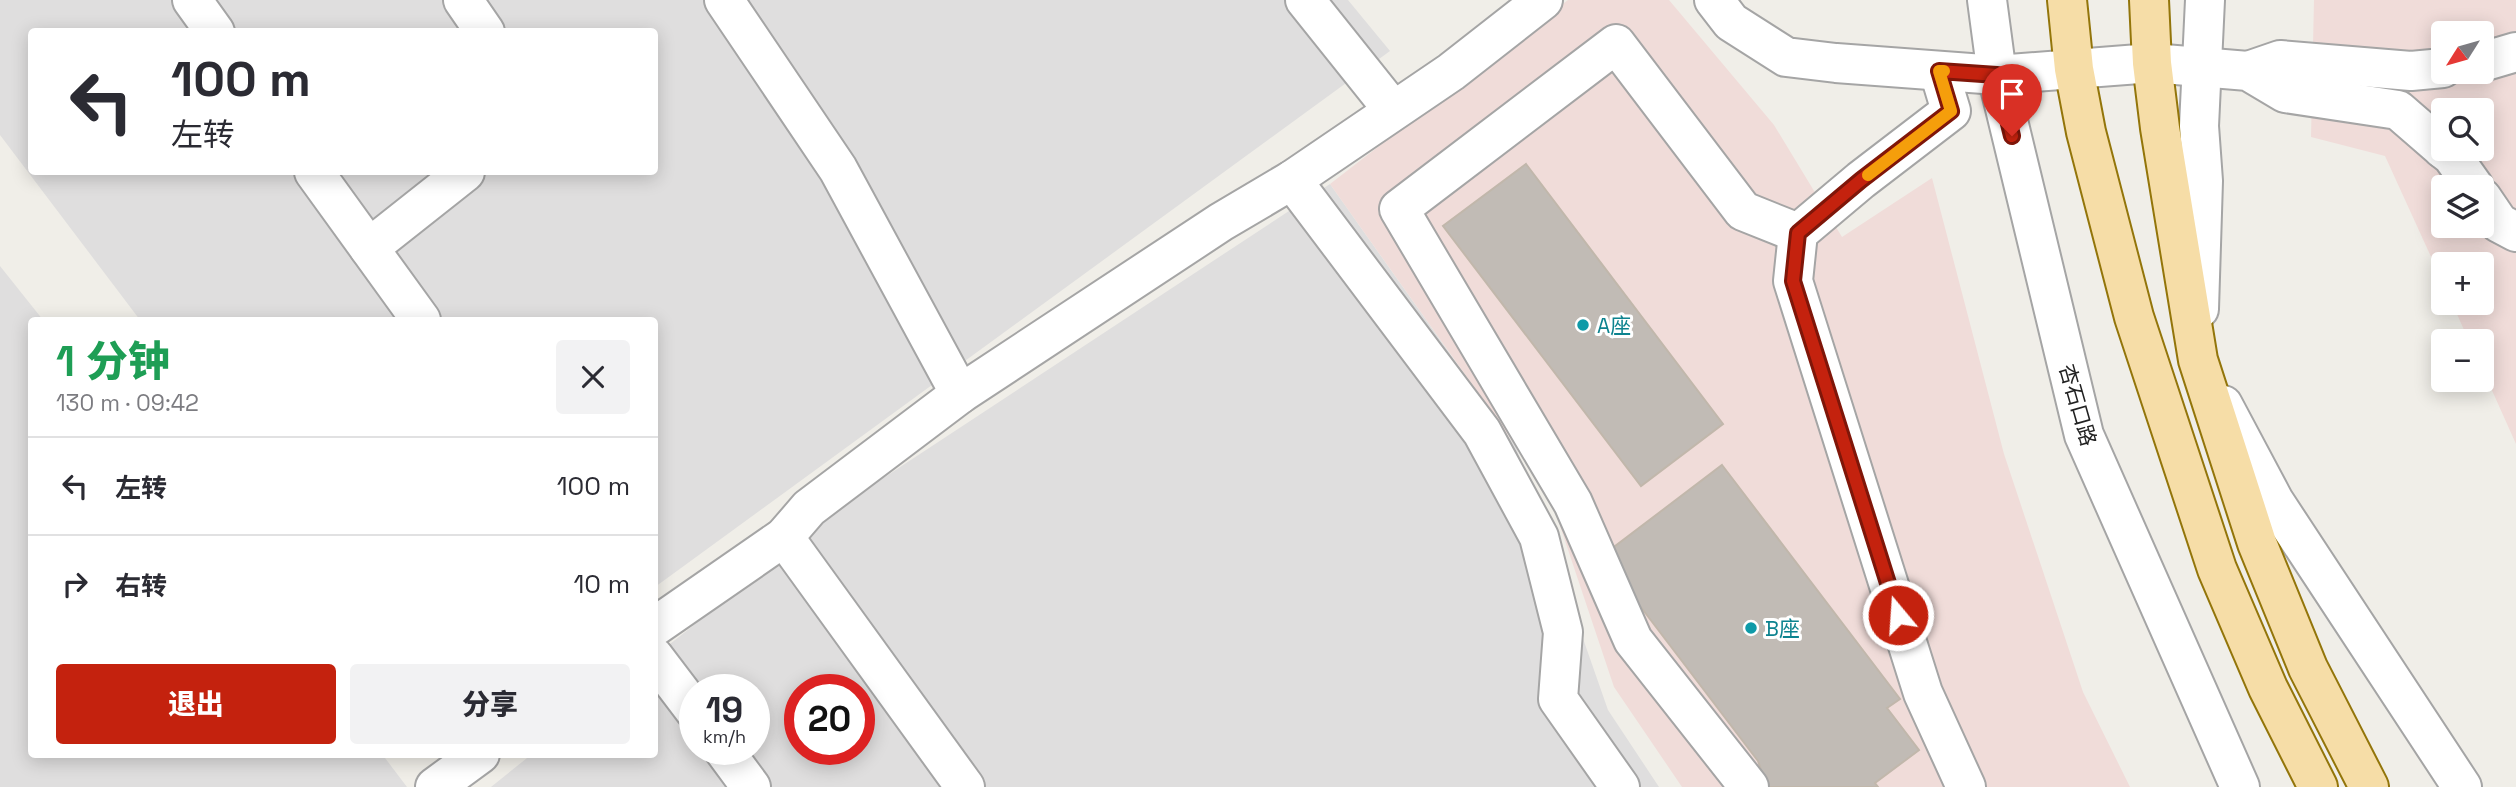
<!DOCTYPE html>
<html lang="zh">
<meta charset="utf-8">
<style>
body{margin:0;font-family:"Space Grotesk","Noto Sans SC",sans-serif;background:#f2f2f3;color:#2b2b33;height:100vh;display:flex;flex-direction:column;font-size:26px;white-space:nowrap}
*{box-sizing:border-box;margin:0}
p{font-size:23px;color:#7c7c81}
.icon{flex:none;width:38px;height:38px;fill:none;stroke:currentColor;stroke-width:2;stroke-linecap:round;stroke-linejoin:round}
.map{position:relative;flex:1;overflow:hidden}
.side{position:absolute;left:28px;top:317px;width:630px;height:441px;display:flex;flex-direction:column;background:#fff;border-radius:7px;box-shadow:0 4px 18px #0003}
.side>*{flex:none}
.top-card{position:absolute;left:28px;top:28px;width:630px;height:147px;border-radius:7px;box-shadow:0 4px 18px #0003;background:#fff;color:#2b2b33;overflow:hidden}
.needle{width:46px;rotate:233deg}
.tools{position:absolute;left:2431px;top:21px;display:grid;gap:14px}
.tools a{display:grid;place-items:center;width:63px;height:63px;border-radius:7px;background:#fff;box-shadow:0 4px 18px #0003;font-size:35px}
.speed{position:absolute;left:679px;top:674px;display:flex;gap:14px;font-size:35px;font-weight:700;text-align:center}
.speed>*{display:grid;place-content:center;width:91px;height:91px;border-radius:50%;background:#fff;box-shadow:0 4px 18px #0003;line-height:1}
.speed small{font-size:18px;font-weight:400}
.speed .limit{border:10px solid #d22;background:#fff;color:#111}
.pin{position:absolute;display:grid;place-items:center;width:60px;height:60px;color:#fff;margin:-72px -30px;border-radius:50% 50% 50% 0;rotate:-45deg;box-shadow:0 0 7px #0007}
.pin .icon{rotate:45deg}
.me{position:absolute;width:77px;margin:-38px;rotate:342deg;stroke-linejoin:round;filter:drop-shadow(0 0 5px #0008)}
.turn{display:flex;align-items:center;gap:24px;height:147px;padding:0 28px;font-size:32px}
.turn .icon{width:91px;height:91px;stroke-width:2.5}
.turn b{display:block;font-size:49px;line-height:60px}
.round{display:grid;place-items:center;flex:none;width:74px;height:74px;border-radius:7px;background:#f2f2f3}
.summary{display:flex;align-items:center;justify-content:space-between;height:119px;padding:0 28px}
h1{font-size:42px;font-weight:800;line-height:52px;color:#1e9e55}
.cta{display:flex;gap:14px;margin-top:auto;padding:14px 28px}
.cta a{flex:1;height:80px;border-radius:7px;background:#c4220e;color:#fff;font-size:28px;font-weight:800;line-height:80px;text-align:center}
.cta a+a{background:#f2f2f3;color:#2b2b33}
ul{padding:0;list-style:none}
li{display:flex;align-items:center;gap:21px;height:98px;padding:0 28px;border-top:2px solid #e1e1e2}
li div{flex:1}
li b{display:block;font-size:26px}
li em{font-style:normal}
.map>svg:first-child{display:block}
.residential{fill:#dfdede;fill-rule:evenodd}
.commercial{fill:#f0dcd9;fill-rule:evenodd}
.building{fill:#c1bbb5;stroke:#c1b7ab;stroke-width:2}
.lines{fill:none;stroke-linecap:round;stroke-linejoin:round}
.minor-casing{stroke:#a5a5a5;stroke-width:42}
.major-casing{stroke:#93750a;stroke-width:42}
.minor{stroke:#fff;stroke-width:38}
.major{stroke:#f6dda7;stroke-width:38}
.route-casing{stroke:#7f1609;stroke-width:18}
.route{stroke:#c4220e;stroke-width:12}
.slow{stroke:#f59e0b;stroke-width:12}
.culture-dot{fill:#0f9aa8;stroke:#fff;stroke-width:2.5}
.labels{text-anchor:middle;dominant-baseline:central;stroke-width:6;stroke-linejoin:round;paint-order:stroke}
.culture-label{font-size:21px;fill:#0d838f;stroke:#fff;text-anchor:start}
.street-label{font-size:21px;fill:#212121;stroke:#fff}
</style>
<div class="map">
<svg width="2516" height="787" viewBox="0 0 2516 787">
<rect width="100%" height="100%" fill="#f0eee8"/>
<g class="residential">
<path d="M0,0H1348L1390,51L655,587L654,320H140L0,135ZM32,32H654V172H32Z"/>
<path d="M1330,184L1516,447L1608,710L1659,787H491L532,754H654L655,656L853,498ZM695,690H754V749H695ZM800,690H859V749H800Z"/>
<path d="M0,266L43,320H32V754H382L407,787H0Z"/>
</g>
<g class="commercial">
<path d="M1568,0H1669L1774,125L1842,237L1932,178L2004,454L2083,692L2130,787H1682L1614,687L1549,493L1330,184Z"/>
<path d="M2314,0H2516V444L2482,368V341H2469L2452,303H2482V264H2443V283L2385,156L2311,137ZM2443,33H2482V72H2443ZM2443,110H2482V149H2443ZM2443,187H2482V226H2443Z"/>
</g>
<g class="building">
<path d="M1526,164L1723,424L1641,486L1443,226Z"/>
<path d="M1722,465L1900,699L1887,708L1919,750L1875,783L1878,787H1767L1758,761L1602,556Z"/>
</g>
<g class="lines">
<g class="minor-casing">
<g id="minor">
<path d="M192,0L215,32"/>
<path d="M463,0L485,32"/>
<path d="M724,0L838,169L960,394"/>
<path d="M1305,0L1393,110"/>
<path d="M1714,0L1731,22L1786,57L1836,63L1997,75L2152,63L2248,71L2285,93L2398,110L2443,149"/>
<path d="M1987,0L1997,75L2084,435L2240,787"/>
<path d="M2482,62L2516,52"/>
<path d="M1939,71L1951,111L1861,180L1798,233L1793,281L1923,693L1966,787"/>
<path d="M2248,71L2280,60L2411,71L2443,68"/>
<path d="M2443,149L2452,156L2474,187"/>
<path d="M314,172L421,320"/>
<path d="M1292,180L1482,432L1539,537L1563,632L1558,699L1620,787"/>
<path d="M2482,198L2499,223L2516,232"/>
<path d="M369,248L465,172"/>
<path d="M2199,309L2203,181L2199,126L2205,0"/>
<path d="M2223,405L2274,501L2462,787"/>
<path d="M784,537L965,787"/>
<path d="M654,627L784,537L809,508L960,394L1221,222L1292,180L1451,72L1543,0"/>
<path d="M654,657L695,711"/>
<path d="M723,749L751,787"/>
<path d="M435,787L480,754"/>
<path d="M1749,787L1633,640L1573,503L1399,209L1616,44L1743,211L1798,233"/>
</g>
</g>
<g class="major-casing">
<g id="major">
<path d="M2067,0L2074,69L2086,132L2134,317L2217,569L2268,688L2318,787"/>
<path d="M2149,0L2152,63L2160,128L2198,360L2257,543L2308,668L2369,787"/>
</g>
</g>
<use href="#minor" class="minor"/>
<use href="#major" class="major"/>
</g>
<g class="lines">
<g class="route-casing">
<path id="route" d="M1898,615L1793,281L1798,233L1861,180L1951,111L1939,71L1997,75L2012,136"/>
</g>
<use href="#route" class="route"/>
<path class="slow" d="M1868,175L1951,111L1939,71H1944"/>
</g>
<g class="culture-dot">
<circle cx="1583" cy="325" r="7"/>
<circle cx="1751" cy="628" r="7"/>
</g>
<g class="labels">
<g class="culture-label">
<text x="1597" y="325">A座</text>
<text x="1765" y="628">B座</text>
</g>
<g class="street-label">
<text transform="translate(2078 405) rotate(74)">杏石口路</text>
</g>
</g>
</svg>
<div class="tools">
<a><svg class="needle" viewBox="-14 -14 28 28"><path d="M0-13l5 13h-10z" fill="#e53935"/><path d="M0 13l5-13h-10z" fill="#7c7c81"/></svg></a>
<a><svg class="icon" aria-label="search" viewBox="0 0 24 24"><circle cx="10" cy="10" r="6"/><path d="M15 15l6 6"/></svg></a>
<a><svg class="icon" aria-label="layers" viewBox="0 0 24 24"><path d="M12 4l9 5-9 5-9-5zM3 14l9 5 9-5"/></svg></a>
<a>+</a>
<a>−</a>
</div>
<div class="speed"><div>19<small>km/h</small></div><div class="limit">20</div></div>
<div class="pin" style="left:2012px;top:136px;background:#d93025"><svg class="icon" aria-label="arrive" viewBox="0 0 24 24"><path d="M6 21V4h12l-3 4 3 4H6"/></svg></div>
<svg class="me" style="left:1898px;top:615px" viewBox="-20 -20 40 40"><circle r="17" fill="#c4220e" stroke="#fff" stroke-width="3"/><path d="M0-11L8 9 0 5-8 9z" fill="#fff"/></svg>
<div class="top-card">
<div class="turn"><svg class="icon" aria-label="left" viewBox="0 0 24 24"><path d="M17 20v-9H6M10 6l-5 5 5 5"/></svg><div><b>100 m</b>左转</div></div>
</div>
<section class="side">
<div class="summary"><div><h1>1 分钟</h1><p>130 m · 09:42</p></div><a class="round"><svg class="icon" aria-label="close" viewBox="0 0 24 24"><path d="M6 6l12 12M18 6L6 18"/></svg></a></div>
<ul>
<li><svg class="icon" aria-label="left" viewBox="0 0 24 24"><path d="M17 20v-9H6M10 6l-5 5 5 5"/></svg><div><b>左转</b></div><em>100 m</em></li>
<li><svg class="icon" aria-label="right" viewBox="0 0 24 24"><path d="M7 20v-9h11M14 6l5 5-5 5"/></svg><div><b>右转</b></div><em>10 m</em></li>
</ul>
<div class="cta"><a>退出</a><a>分享</a></div>
</section>
</div>
